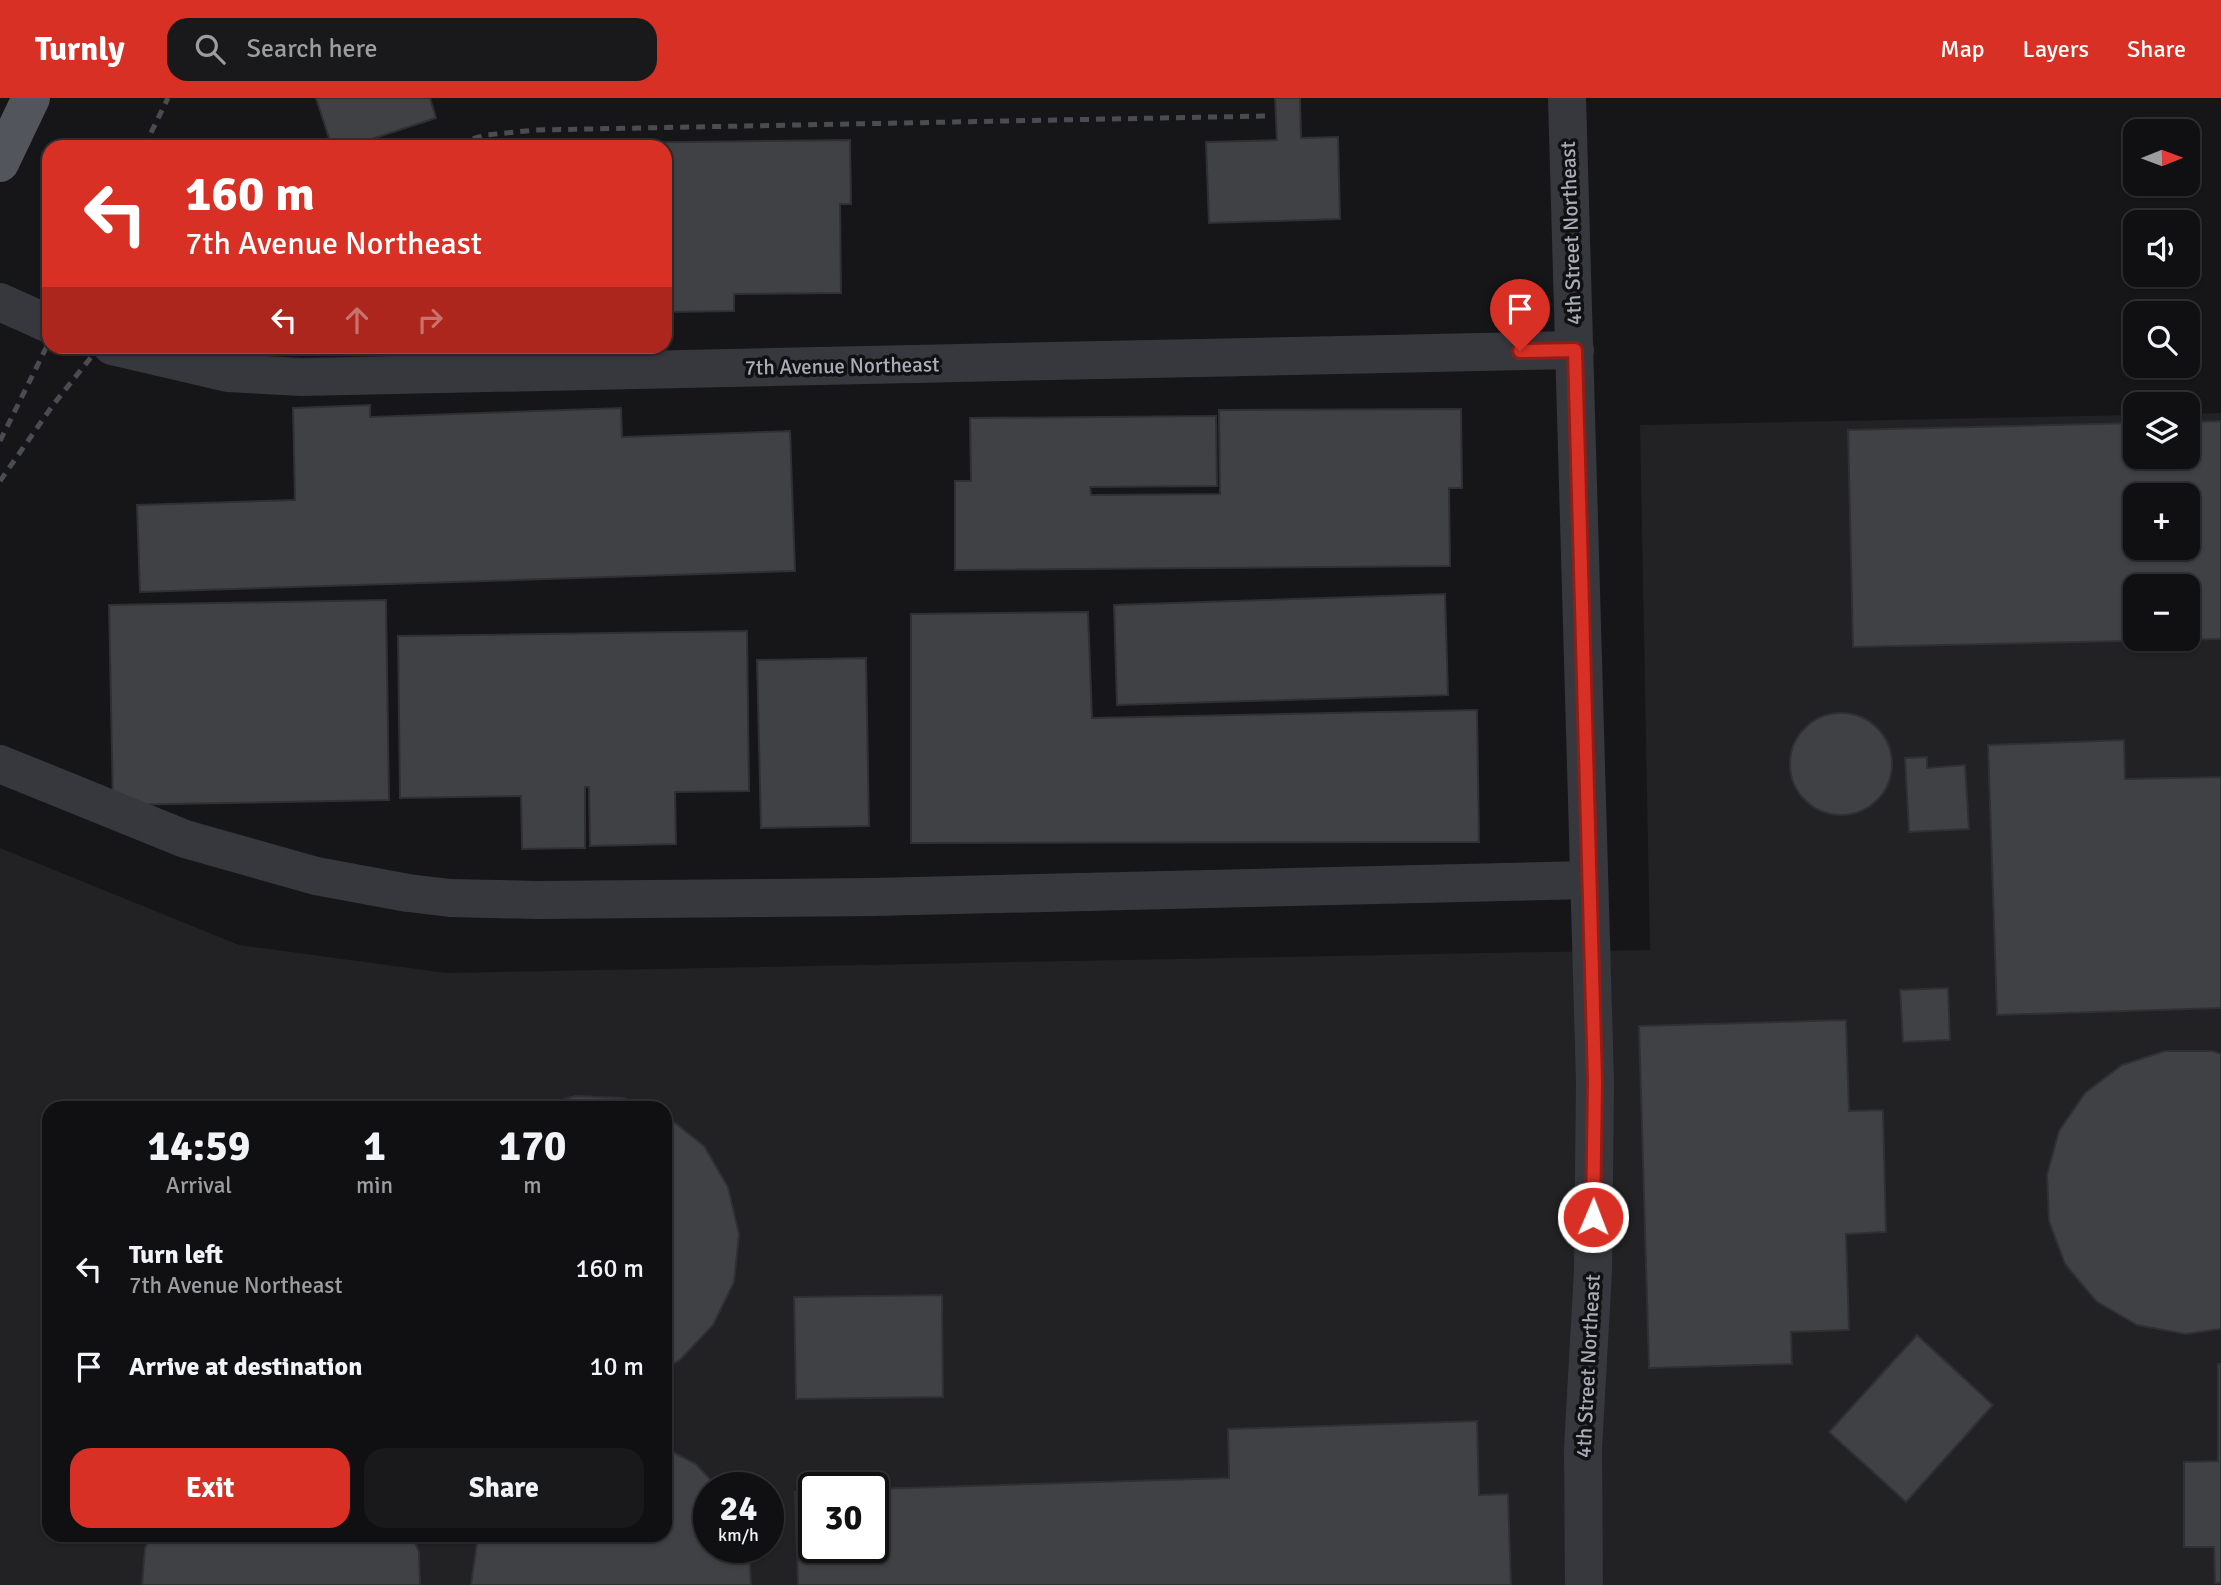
<!DOCTYPE html>
<meta charset="utf-8">
<style>
body{margin:0;font-family:Signika,sans-serif;background:#19191b;color:#f1f3f6;height:100vh;display:flex;flex-direction:column;font-size:26px;white-space:nowrap}
*{box-sizing:border-box;margin:0}
p{font-size:23px;color:#9c9d9f}
.icon{flex:none;width:38px;height:38px;fill:none;stroke:currentColor;stroke-width:2;stroke-linecap:round;stroke-linejoin:round}
.map{position:relative;flex:1;overflow:hidden}
.panel{position:absolute;left:42px;top:1003px;width:630px;height:441px;display:flex;flex-direction:column;background:#101012;border-radius:21px;box-shadow:0 2px 5px #0004,0 0 0 2px #303032}
.panel>*{flex:none}
.banner{position:absolute;left:42px;top:42px;width:630px;height:214px;border-radius:21px;box-shadow:0 2px 5px #0004,0 0 0 2px #303032;background:#d93025;color:#fff;overflow:hidden}
.needle{width:46px;rotate:89deg}
.buttons{position:absolute;left:2123px;top:21px;display:grid;gap:14px}
.buttons a{display:grid;place-items:center;width:77px;height:77px;border-radius:14px;background:#101012;box-shadow:0 2px 5px #0004,0 0 0 2px #303032;font-size:35px}
.speed{position:absolute;left:693px;top:1374px;display:flex;gap:14px;font-size:35px;font-weight:700;text-align:center}
.speed>*{display:grid;place-content:center;width:91px;height:91px;border-radius:50%;background:#101012;box-shadow:0 2px 5px #0004,0 0 0 2px #303032;line-height:1}
.speed small{font-size:18px;font-weight:400}
.speed .limit{border:4px solid #111;border-radius:10px;background:#fff;color:#111}
.pin{position:absolute;display:grid;place-items:center;width:60px;height:60px;color:#fff;margin:-72px -30px;border-radius:50% 50% 50% 0;rotate:-45deg;box-shadow:0 0 7px #0007}
.pin .icon{rotate:45deg}
.me{position:absolute;width:77px;margin:-38px;rotate:1deg;stroke-linejoin:round;filter:drop-shadow(0 0 5px #0008)}
.turn{display:flex;align-items:center;gap:24px;height:147px;padding:0 28px;font-size:32px}
.turn .icon{width:91px;height:91px;stroke-width:2.5}
.turn b{display:block;font-size:49px;line-height:60px}
.lanes{display:flex;align-items:center;height:66px;padding:0 28px;background:#0003;justify-content:center;gap:35px;direction:ltr}
.lanes .off{opacity:.35}
.eta{display:flex;justify-content:space-evenly;align-items:center;height:119px;text-align:center}
.eta b{font-size:42px;font-weight:700;line-height:49px}
.action{display:flex;gap:14px;margin-top:auto;padding:14px 28px}
.action a{flex:1;height:80px;border-radius:21px;background:#d93025;color:#fff;font-size:28px;font-weight:700;line-height:80px;text-align:center}
.action a+a{background:#19191b;color:#f1f3f6}
ul{padding:0;list-style:none}
li{display:flex;align-items:center;gap:21px;height:98px;padding:0 28px}
li div{flex:1}
li b{display:block;font-size:26px}
li em{font-style:normal}
header{display:flex;align-items:center;gap:42px;box-sizing:border-box;height:98px;padding:0 35px;background:#d93025;color:#fff}
header strong{font-size:33px}
nav{display:flex;gap:38px;margin-inline-start:auto;font-size:24px}
.search{width:490px;height:63px;background:#19191b;display:flex;align-items:center;gap:18px;box-sizing:border-box;padding:0 24px;border-radius:21px;color:#9c9d9f;font-size:26px}
.map>svg:first-child{display:block}
.built{fill:#222225;fill-rule:evenodd}
.building{fill:#404145;stroke:#303034;stroke-width:2;fill-rule:evenodd}
.lines{fill:none;stroke-linecap:round;stroke-linejoin:round}
.minor{stroke:#37383d;stroke-width:38}
.major{stroke:#53555c;stroke-width:38}
.rail{stroke:#4a4c52;stroke-width:5;stroke-dasharray:9 7;stroke-linecap:butt}
.route-casing{stroke:#8d1f18;stroke-width:18}
.route{stroke:#d93025;stroke-width:12}
.labels{text-anchor:middle;dominant-baseline:central;stroke-width:7;stroke-linejoin:round;paint-order:stroke}
.street-label{font-size:21px;fill:#a8adb8;stroke:#111113}
</style>
<header>
<strong>Turnly</strong>
<div class="search"><svg class="icon" aria-label="search" viewBox="0 0 24 24"><circle cx="10" cy="10" r="6"/><path d="M15 15l6 6"/></svg>Search here</div>
<nav><a>Map</a><a>Layers</a><a>Share</a></nav>
</header>
<div class="map">
<svg width="2221" height="1487" viewBox="0 0 2221 1487">
<rect width="100%" height="100%" fill="#161618"/>
<path class="built" d="M2221,315V1487H0V750L239,847L446,875L1650,852L1640,327L2135,317V359H2188V316ZM2135,397H2188V450H2135ZM2135,488H2188V541H2135ZM49,1010H665V1437H49ZM709,1390H768V1449H709ZM814,1390H873V1449H814Z"/>
<g class="building">
<path d="M316,0H430L436,20L347,49H332Z"/>
<path d="M1275,0H1300L1301,40L1338,39L1340,121L1209,125L1206,44L1277,42Z"/>
<path d="M850,42L851,106H840L841,195L734,196V213L665,214V49H532V46Z"/>
<path d="M370,307V319L621,310L622,339L790,333L795,473L140,494L137,407L295,402L293,310Z"/>
<path d="M1461,311L1462,390H1449L1450,468L955,472V383H971L970,320L1216,318L1217,388L1090,389L1091,397L1220,396L1219,312Z"/>
<path d="M2221,323V541L1853,549L1848,332L2135,325V359H2188V324ZM2135,397H2188V450H2135ZM2135,488H2188V541H2135Z"/>
<path d="M1445,496L1448,597L1117,607L1114,507Z"/>
<path d="M386,502L389,702L113,707L109,507Z"/>
<path d="M1088,514L1092,620L1477,612L1479,744L911,745V516Z"/>
<path d="M747,533L749,693L675,694L676,746L590,748L589,689H585V750L522,751L521,698L400,700L398,538Z"/>
<path d="M866,560L869,728L761,730L757,562Z"/>
<circle cx="1841" cy="666" r="51"/>
<path d="M2124,642L2125,681L2221,679V910L1997,917L1988,647Z"/>
<path d="M1927,659V670L1965,667L1969,731L1909,734L1905,660Z"/>
<path d="M1948,890L1950,942L1903,944L1900,892Z"/>
<path d="M1846,922L1849,1013L1883,1012L1886,1134L1846,1136L1849,1232L1791,1234L1792,1266L1649,1270L1639,928Z"/>
<path d="M2165,953H2212L2221,956V1231L2185,1236L2137,1227L2096,1203L2065,1166L2049,1123L2047,1077L2059,1033L2085,995L2122,967Z"/>
<path d="M575,998L623,1000L648,1010H534Z"/>
<path d="M665,1017L704,1048L728,1089L739,1136L734,1184L713,1227L680,1262L665,1270Z"/>
<path d="M942,1197L943,1299L796,1301L794,1199Z"/>
<path d="M1917,1237L1993,1307L1906,1404L1829,1334Z"/>
<path d="M2218,1266H2221V1485H2215L2214,1449H2184V1364L2218,1363Z"/>
<path d="M1477,1323L1479,1397L1508,1396L1511,1487H798L795,1394L814,1393V1449H873V1391L1229,1380L1228,1331Z"/>
<path d="M665,1350L696,1366L718,1390H709V1449H749L751,1487H471L478,1437H665Z"/>
<path d="M151,1437H412L419,1454L420,1487H142L145,1450Z"/>
</g>
<g class="lines">
<g class="minor">
<path d="M1567,0L1595,984L1593,1173L1583,1350L1584,1487"/>
<path d="M0,204L49,226"/>
<path d="M112,248L228,275L302,279L1575,252"/>
<path d="M0,666L185,741L316,778L408,795L450,800L537,802L874,799L1589,782"/>
</g>
<path class="major" d="M0,65L31,0"/>
<g class="rail">
<path d="M144,49L168,0"/>
<path d="M442,49L486,37L536,32L1266,18"/>
<path d="M0,343L49,244"/>
<path d="M0,383L53,307L100,248"/>
</g>
</g>
<g class="lines">
<g class="route-casing">
<path id="route" d="M1520,253L1575,252L1595,984L1593,1119"/>
</g>
<use href="#route" class="route"/>
</g>
<g class="labels">
<g class="street-label">
<text transform="translate(1571 135) rotate(-92)">4th Street Northeast</text>
<text transform="translate(842 268) rotate(-1)">7th Avenue Northeast</text>
<text transform="translate(1588 1268) rotate(-87)">4th Street Northeast</text>
</g>
</g>
</svg>
<div class="buttons">
<a><svg class="needle" viewBox="-14 -14 28 28"><path d="M0-13l5 13h-10z" fill="#e53935"/><path d="M0 13l5-13h-10z" fill="#9c9d9f"/></svg></a>
<a><svg class="icon" aria-label="sound" viewBox="0 0 24 24"><path d="M4 9h4l5-4v14l-5-4H4zM17 9q2 3 0 6"/></svg></a>
<a><svg class="icon" aria-label="search" viewBox="0 0 24 24"><circle cx="10" cy="10" r="6"/><path d="M15 15l6 6"/></svg></a>
<a><svg class="icon" aria-label="layers" viewBox="0 0 24 24"><path d="M12 4l9 5-9 5-9-5zM3 14l9 5 9-5"/></svg></a>
<a>+</a>
<a>−</a>
</div>
<div class="speed"><div>24<small>km/h</small></div><div class="limit">30</div></div>
<div class="pin" style="left:1520px;top:253px;background:#d93025"><svg class="icon" aria-label="arrive" viewBox="0 0 24 24"><path d="M6 21V4h12l-3 4 3 4H6"/></svg></div>
<svg class="me" style="left:1593px;top:1119px" viewBox="-20 -20 40 40"><circle r="17" fill="#d93025" stroke="#fff" stroke-width="3"/><path d="M0-11L8 9 0 5-8 9z" fill="#fff"/></svg>
<div class="banner">
<div class="turn"><svg class="icon" aria-label="left" viewBox="0 0 24 24"><path d="M17 20v-9H6M10 6l-5 5 5 5"/></svg><div><b>160 m</b>7th Avenue Northeast</div></div>
<div class="lanes"><svg class="icon" aria-label="left" viewBox="0 0 24 24"><path d="M17 20v-9H6M10 6l-5 5 5 5"/></svg><svg class="icon off" aria-label="ahead" viewBox="0 0 24 24"><path d="M12 20V5M6 11l6-6 6 6"/></svg><svg class="icon off" aria-label="right" viewBox="0 0 24 24"><path d="M7 20v-9h11M14 6l5 5-5 5"/></svg></div>
</div>
<section class="panel">
<div class="eta">
<div><b>14:59</b><p>Arrival</p></div>
<div><b>1</b><p>min</p></div>
<div><b>170</b><p>m</p></div>
</div>
<ul>
<li><svg class="icon" aria-label="left" viewBox="0 0 24 24"><path d="M17 20v-9H6M10 6l-5 5 5 5"/></svg><div><b>Turn left</b><p>7th Avenue Northeast</p></div><em>160 m</em></li>
<li><svg class="icon" aria-label="arrive" viewBox="0 0 24 24"><path d="M6 21V4h12l-3 4 3 4H6"/></svg><div><b>Arrive at destination</b></div><em>10 m</em></li>
</ul>
<div class="action"><a>Exit</a><a>Share</a></div>
</section>
</div>
